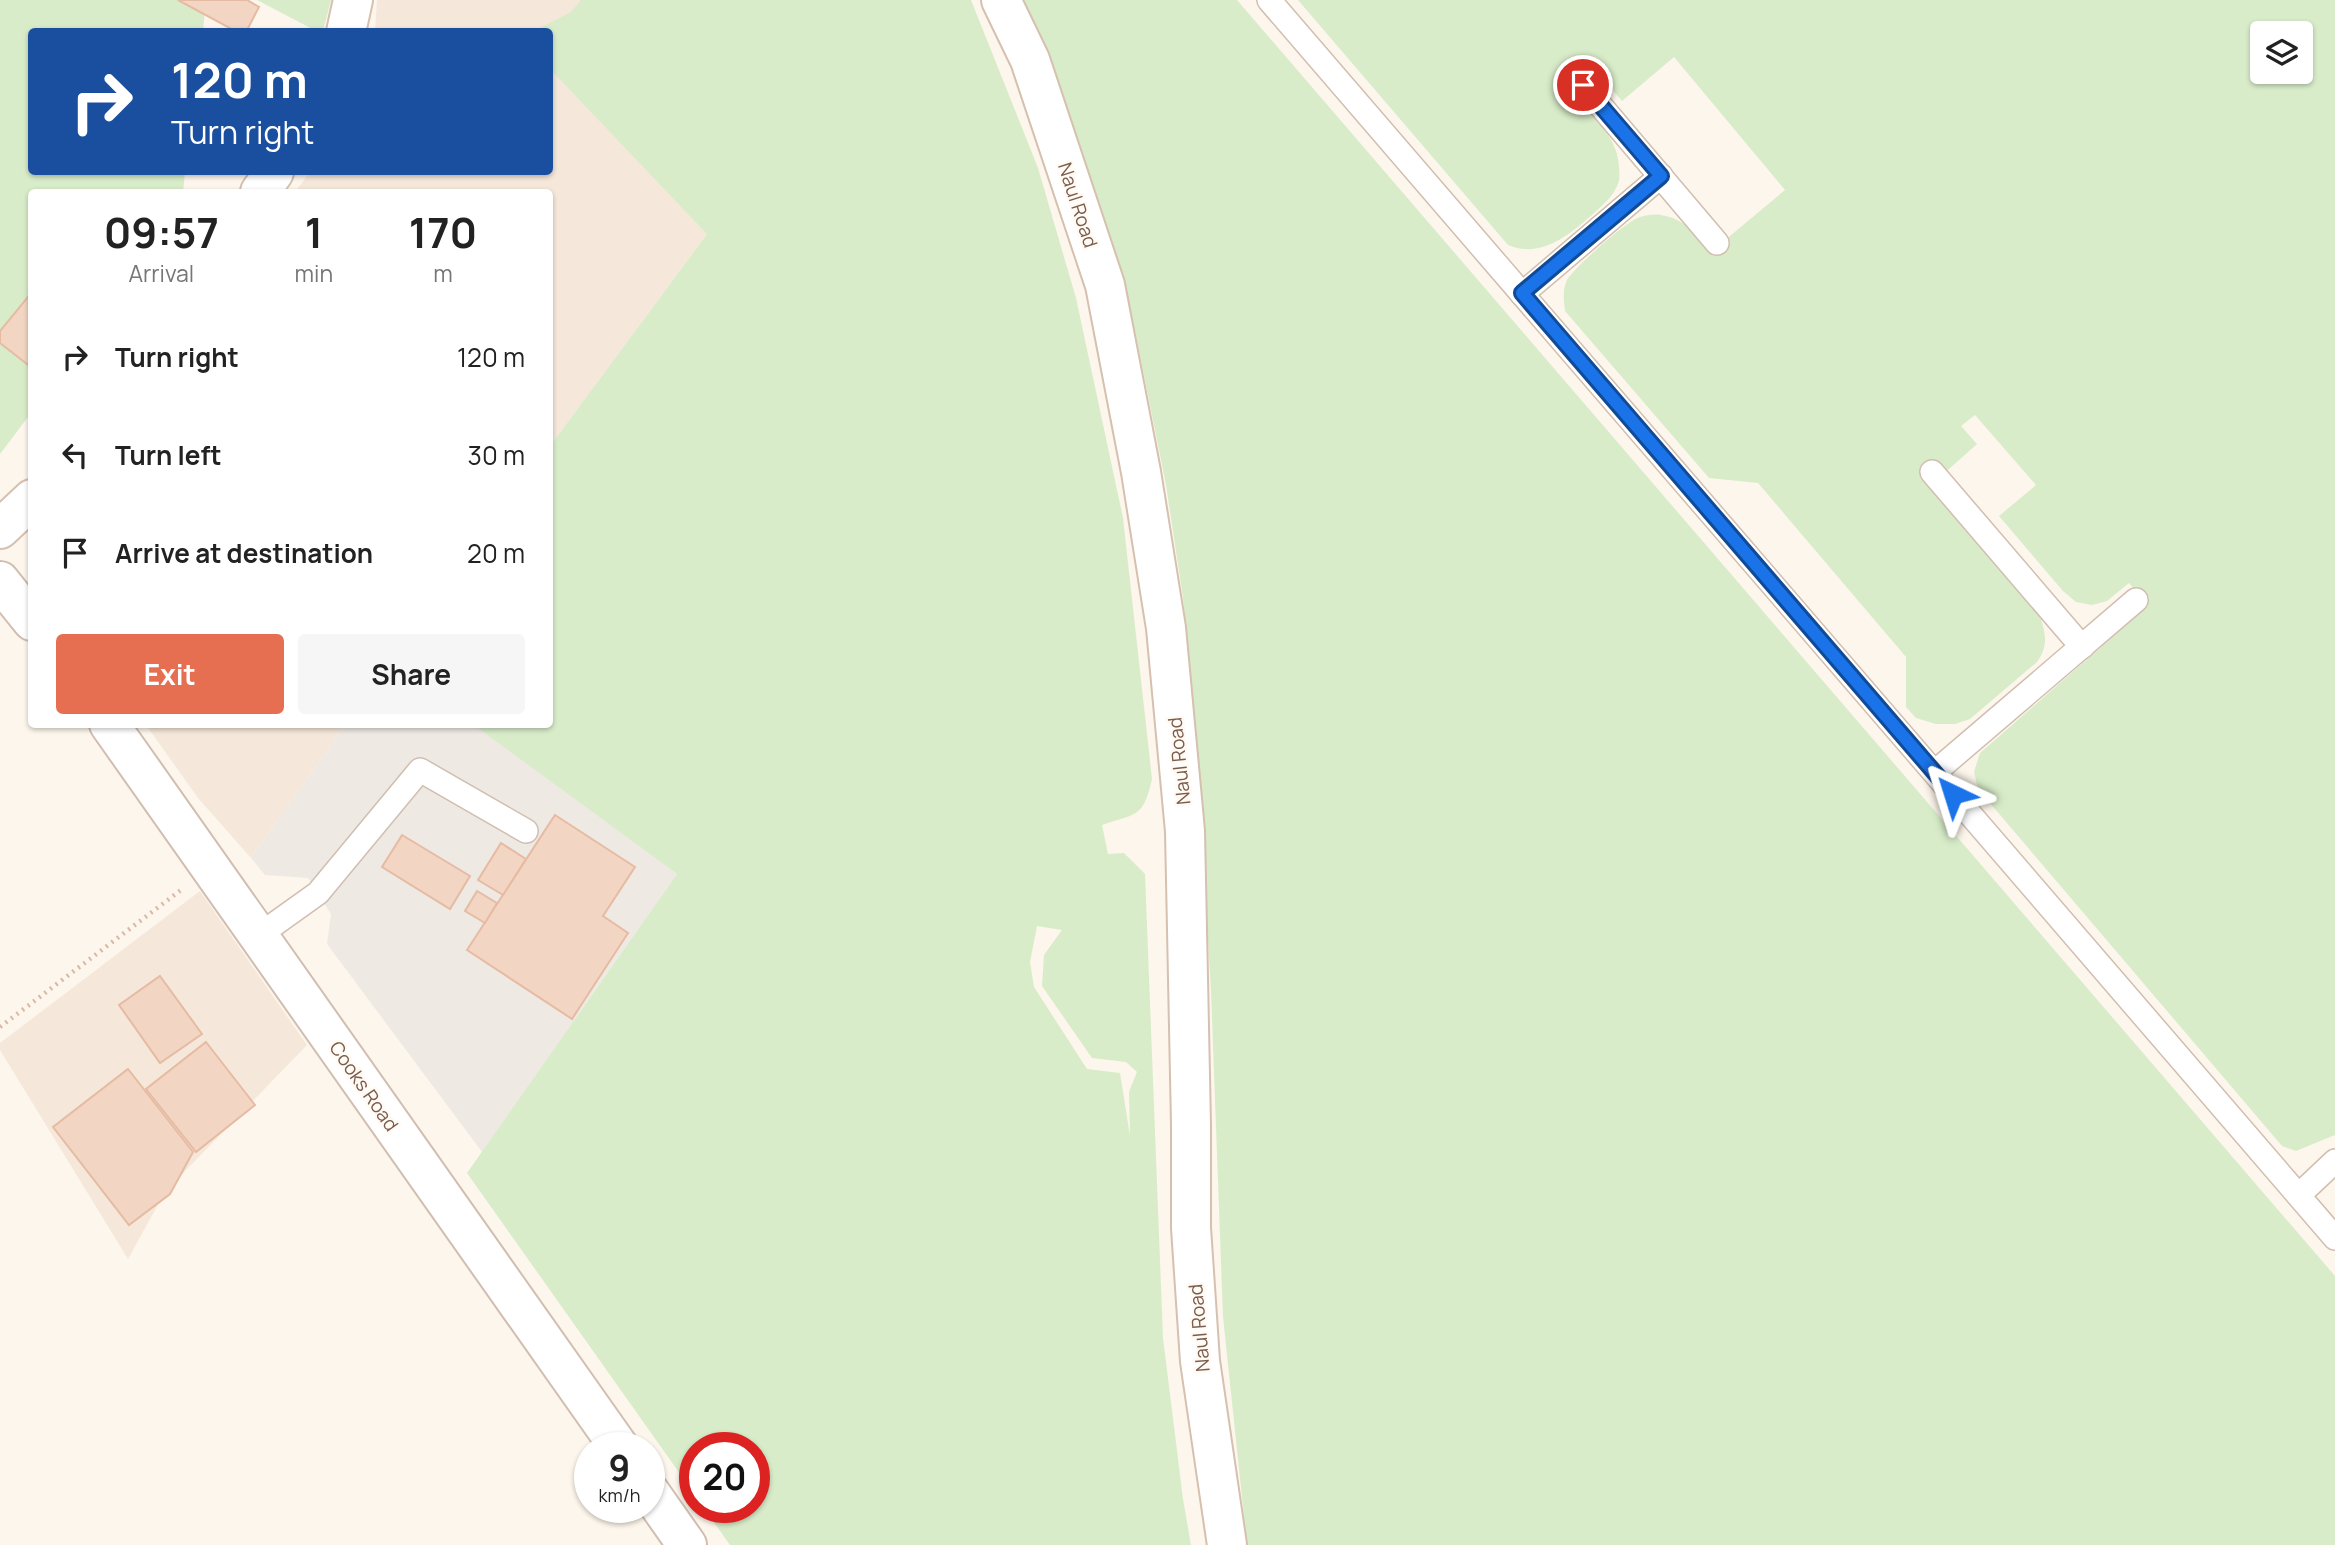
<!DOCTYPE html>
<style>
body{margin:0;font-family:Manrope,sans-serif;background:#f6f6f6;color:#222;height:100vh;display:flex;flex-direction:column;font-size:26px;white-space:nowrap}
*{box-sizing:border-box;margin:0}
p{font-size:23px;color:#767676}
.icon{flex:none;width:38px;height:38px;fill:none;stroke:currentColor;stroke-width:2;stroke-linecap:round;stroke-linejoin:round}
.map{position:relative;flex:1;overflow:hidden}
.drawer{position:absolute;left:28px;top:189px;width:525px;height:539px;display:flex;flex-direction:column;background:#fff;border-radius:7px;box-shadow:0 2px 5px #0004}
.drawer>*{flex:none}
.banner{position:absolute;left:28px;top:28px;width:525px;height:147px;border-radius:7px;box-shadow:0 2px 5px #0004;background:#1a4fa0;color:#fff;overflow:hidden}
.buttons{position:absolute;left:2250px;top:21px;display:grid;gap:14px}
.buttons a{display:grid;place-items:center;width:63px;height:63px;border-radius:7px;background:#fff;box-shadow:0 2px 5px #0004;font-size:35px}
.speed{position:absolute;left:574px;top:1432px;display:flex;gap:14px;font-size:35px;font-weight:700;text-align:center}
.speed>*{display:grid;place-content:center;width:91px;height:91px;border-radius:50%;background:#fff;box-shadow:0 2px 5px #0004;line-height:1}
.speed small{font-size:18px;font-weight:400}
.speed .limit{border:10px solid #d22;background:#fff;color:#111}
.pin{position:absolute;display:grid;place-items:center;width:60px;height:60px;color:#fff;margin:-30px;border:4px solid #fff;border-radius:50%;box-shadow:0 2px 7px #0007}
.me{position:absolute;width:77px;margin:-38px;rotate:319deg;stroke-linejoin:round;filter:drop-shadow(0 0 5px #0008)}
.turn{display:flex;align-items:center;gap:24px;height:147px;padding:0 28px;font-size:32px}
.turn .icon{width:91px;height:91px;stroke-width:2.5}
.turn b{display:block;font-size:49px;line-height:60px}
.eta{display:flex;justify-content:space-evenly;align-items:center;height:119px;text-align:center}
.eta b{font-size:42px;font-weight:700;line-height:49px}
.primary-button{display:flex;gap:14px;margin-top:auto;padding:14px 28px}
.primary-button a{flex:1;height:80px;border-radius:7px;background:#e76f51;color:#fff;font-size:28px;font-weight:700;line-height:80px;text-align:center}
.primary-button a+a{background:#f6f6f6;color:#222}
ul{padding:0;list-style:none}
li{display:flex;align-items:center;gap:21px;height:98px;padding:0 28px}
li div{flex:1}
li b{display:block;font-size:26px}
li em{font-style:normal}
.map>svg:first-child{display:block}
.residential{fill:#f5e8da}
.industrial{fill:#efe9e4}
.green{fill:#d8ecc9;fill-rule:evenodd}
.building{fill:#f3d5c3;stroke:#e6bba3;stroke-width:2}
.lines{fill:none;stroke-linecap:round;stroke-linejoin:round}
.lane-casing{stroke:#d1beb0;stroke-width:26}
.street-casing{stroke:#d1beb0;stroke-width:42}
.secondary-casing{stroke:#d6c0b0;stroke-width:42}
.path{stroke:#d9b8a5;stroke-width:4.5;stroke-dasharray:2 5;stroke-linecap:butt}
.lane{stroke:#fff;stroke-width:23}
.street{stroke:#fff;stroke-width:38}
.secondary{stroke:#fff;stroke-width:38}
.route-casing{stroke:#114b97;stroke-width:18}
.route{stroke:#1a73e8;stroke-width:12}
.labels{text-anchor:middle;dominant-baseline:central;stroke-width:5;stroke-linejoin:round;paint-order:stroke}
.street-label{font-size:19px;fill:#7a5c4d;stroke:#fffaf3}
</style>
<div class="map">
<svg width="2335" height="1545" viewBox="0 0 2335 1545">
<rect width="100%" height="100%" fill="#fdf6ec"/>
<g class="residential">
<path d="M377,0H626L681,205L707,234L550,446V192H295L310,172H550V32L375,31Z"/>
<path d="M146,725H345L251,858L198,798Z"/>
<path d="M200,891L307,1045L165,1192L128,1259L0,1050V1043Z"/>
</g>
<path class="industrial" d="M474,724L677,874L482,1152L327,944L331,914L308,878L265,875L251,858L345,725Z"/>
<g class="green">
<path d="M0,0H206L203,31L32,32V172H185L183,192H32L31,413L0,454Z"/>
<path d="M257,0H331L323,31L318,32Z"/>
<path d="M581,0H971L1038,168L1076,298L1123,518L1152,779C1143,819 1136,813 1102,825L1108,854L1124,853L1145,874L1163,1338L1183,1499L1191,1545H730L703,1507H754V1447H695V1495L467,1173L677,874L474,725L550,724V446L707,234L550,69V32L534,31L571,12ZM1037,926L1062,930L1044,955L1042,986L1092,1058L1126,1062L1137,1072L1129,1092L1130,1136L1120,1073L1087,1069L1034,987L1030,962Z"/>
<path d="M1023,0H1237L2335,1276V1545H1247L1223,1317L1211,991L1197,756L1183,598L1166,485L1135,331L1068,109Z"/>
<path d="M1298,0H2335V1135L2296,1151L2282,1146L1978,789L1974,772L1980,753L2148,606L2129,583L2107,601L2092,605L2076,602L2063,591L1999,516L2036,485L1975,415L1961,426L1977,444L1930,486L2038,611C2045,631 2050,644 2037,662L1970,719L1955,724H1936L1916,718L1906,707V657L1758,483L1709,478L1565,311C1564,301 1562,290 1567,280C1575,267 1626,221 1640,217C1646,215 1655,214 1661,215C1685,219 1697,234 1712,251L1785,190L1674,57L1622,101L1594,69L1569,91C1585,112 1614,131 1618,159C1619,165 1620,175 1619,181C1615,195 1603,205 1593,214C1569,235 1541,259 1508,245ZM2263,33H2301V72H2263Z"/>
</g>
<g class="building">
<path d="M178,0H247L259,7L246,32H237Z"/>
<path d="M32,292V368L0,343V331Z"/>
<path d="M555,815L635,867L603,916L628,933L572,1019L467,950Z"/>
<path d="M402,835L470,876L450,909L382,867Z"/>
<path d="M501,843L526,859L503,895L478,880Z"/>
<path d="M477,891L497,903L485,923L465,911Z"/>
<path d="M160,976L202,1034L160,1063L119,1005Z"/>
<path d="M206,1042L255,1105L196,1152L146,1089Z"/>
<path d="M128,1069L193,1152L170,1194L129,1225L53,1127Z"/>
</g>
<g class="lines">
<g class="lane-casing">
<g id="lane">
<path d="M1269,0L2335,1238"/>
<path d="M1583,85L1717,243"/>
<path d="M1522,294L1661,176"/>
<path d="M1932,472L2082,647"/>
<path d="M1935,772L2136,600"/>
<path d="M258,936L318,893L420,770L526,831"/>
<path d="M2299,1195L2335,1161"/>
</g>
</g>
<g class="street-casing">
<g id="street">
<path d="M0,581L32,621"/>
<path d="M109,724L619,1447"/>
<path d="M649,1491L687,1545"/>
</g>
</g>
<g class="secondary-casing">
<g id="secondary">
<path d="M1001,0L1030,60L1105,285L1141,472L1166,628L1185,831L1191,1125V1228L1200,1361L1227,1545"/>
<path d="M346,32L353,0"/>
<path d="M260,192L274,172"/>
<path d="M0,529L32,499"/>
</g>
</g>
<path class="path" d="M0,1027L181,890"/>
<use href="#lane" class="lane"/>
<use href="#street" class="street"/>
<use href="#secondary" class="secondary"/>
</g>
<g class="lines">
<g class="route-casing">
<path id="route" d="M1583,85L1661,176L1522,293L1953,794"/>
</g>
<use href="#route" class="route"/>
</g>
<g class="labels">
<g class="street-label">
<text transform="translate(1078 205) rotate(72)">Naul Road</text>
<text transform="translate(1179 761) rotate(-96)">Naul Road</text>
<text transform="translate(364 1086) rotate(55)">Cooks Road</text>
<text transform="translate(1199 1328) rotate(-95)">Naul Road</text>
</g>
</g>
</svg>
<div class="buttons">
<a><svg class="icon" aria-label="layers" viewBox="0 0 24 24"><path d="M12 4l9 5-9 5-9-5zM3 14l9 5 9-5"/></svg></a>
</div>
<div class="speed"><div>9<small>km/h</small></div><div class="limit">20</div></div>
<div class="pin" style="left:1583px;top:85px;background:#d93025"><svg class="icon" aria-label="arrive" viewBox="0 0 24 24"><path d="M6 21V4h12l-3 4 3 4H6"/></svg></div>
<svg class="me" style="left:1953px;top:794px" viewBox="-20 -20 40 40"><path d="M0-17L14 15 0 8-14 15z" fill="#1a73e8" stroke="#fff" stroke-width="4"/></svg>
<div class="banner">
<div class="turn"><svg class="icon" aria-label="right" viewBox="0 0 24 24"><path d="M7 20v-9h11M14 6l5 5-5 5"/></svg><div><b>120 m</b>Turn right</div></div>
</div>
<section class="drawer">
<div class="eta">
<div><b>09:57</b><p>Arrival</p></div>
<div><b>1</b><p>min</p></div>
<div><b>170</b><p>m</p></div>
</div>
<ul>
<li><svg class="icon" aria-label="right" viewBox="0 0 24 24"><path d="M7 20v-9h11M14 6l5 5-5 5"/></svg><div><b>Turn right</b></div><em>120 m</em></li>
<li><svg class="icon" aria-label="left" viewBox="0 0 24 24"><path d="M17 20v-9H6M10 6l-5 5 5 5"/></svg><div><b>Turn left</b></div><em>30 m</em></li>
<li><svg class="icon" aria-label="arrive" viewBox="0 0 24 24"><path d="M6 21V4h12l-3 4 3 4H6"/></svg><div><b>Arrive at destination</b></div><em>20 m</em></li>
</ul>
<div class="primary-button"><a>Exit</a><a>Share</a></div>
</section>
</div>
